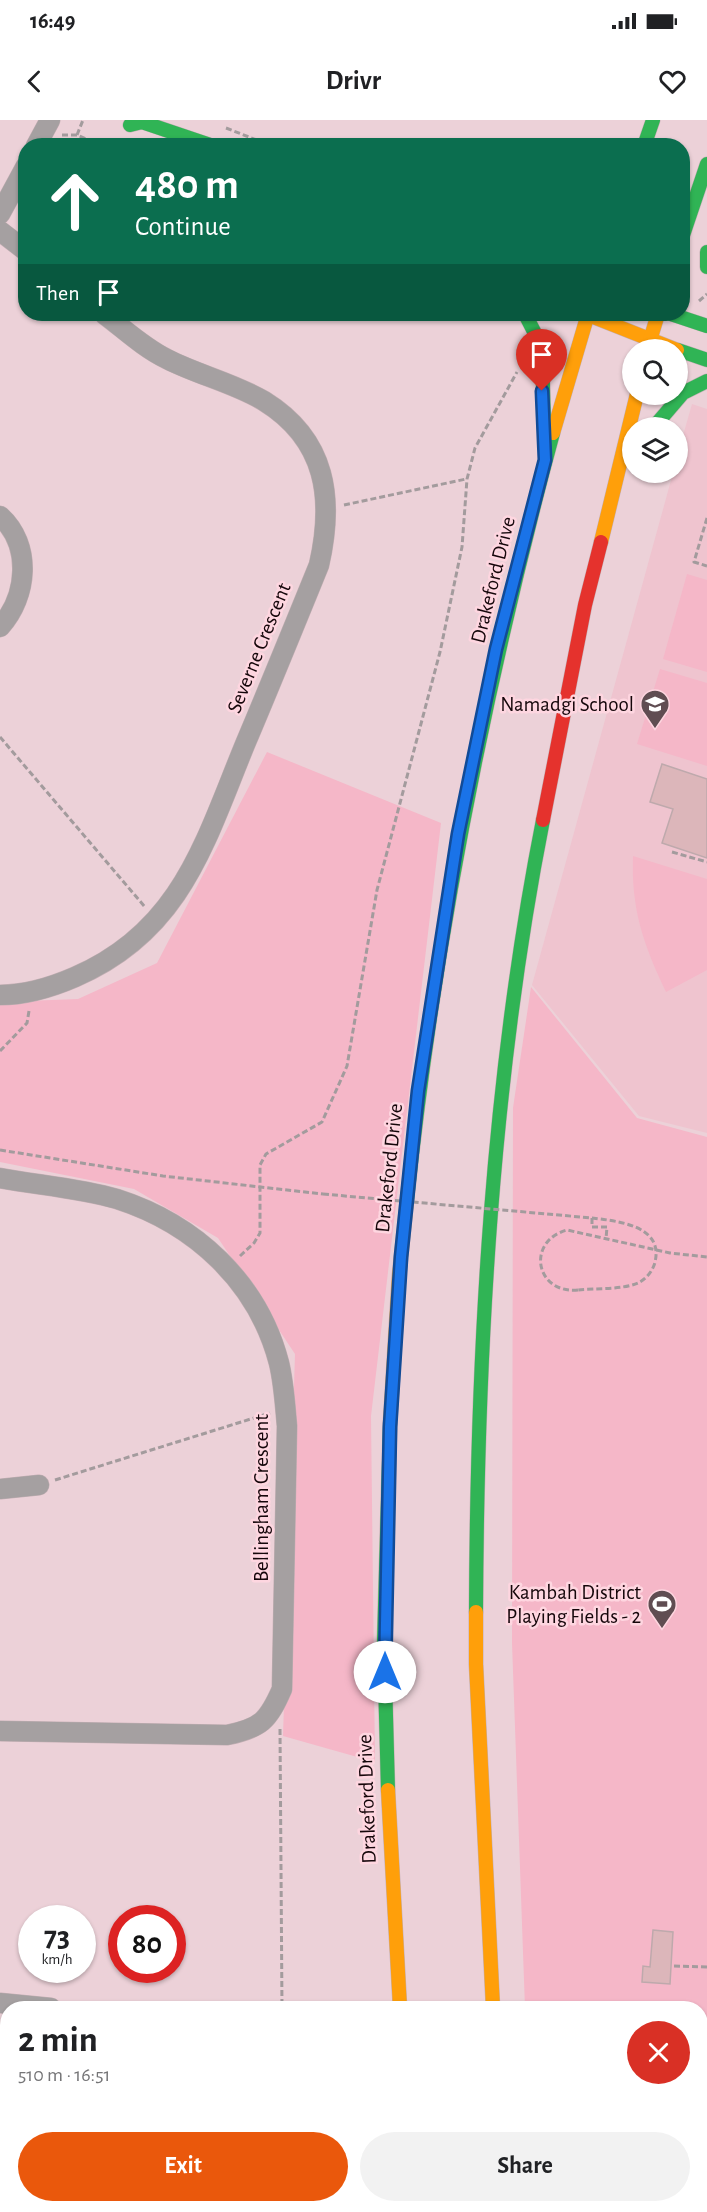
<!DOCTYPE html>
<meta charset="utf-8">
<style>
body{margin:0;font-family:"Alegreya Sans",sans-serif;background:#f2f2f2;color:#202124;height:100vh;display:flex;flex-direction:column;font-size:22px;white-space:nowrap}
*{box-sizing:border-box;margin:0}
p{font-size:20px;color:#757577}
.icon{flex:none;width:33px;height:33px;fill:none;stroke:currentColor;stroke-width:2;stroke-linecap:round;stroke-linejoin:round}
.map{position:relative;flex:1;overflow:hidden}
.sheet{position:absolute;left:0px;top:1881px;width:708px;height:212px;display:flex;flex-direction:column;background:#fff;border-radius:24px 24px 0 0;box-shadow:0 2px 4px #0004}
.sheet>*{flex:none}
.hud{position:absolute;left:18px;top:18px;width:672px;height:183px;border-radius:24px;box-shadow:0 2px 4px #0004;background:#0b6e4f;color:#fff;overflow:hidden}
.buttons{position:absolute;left:622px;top:219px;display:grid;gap:12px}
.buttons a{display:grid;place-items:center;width:66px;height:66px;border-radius:50%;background:#fff;box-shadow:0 2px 4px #0004;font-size:30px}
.speed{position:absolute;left:18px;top:1785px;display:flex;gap:12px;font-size:30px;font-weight:700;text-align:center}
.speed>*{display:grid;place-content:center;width:78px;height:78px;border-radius:50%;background:#fff;box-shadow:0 2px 4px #0004;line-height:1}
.speed small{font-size:15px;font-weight:400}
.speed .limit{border:9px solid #d22;background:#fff;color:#111}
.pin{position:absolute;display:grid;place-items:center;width:51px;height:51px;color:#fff;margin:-62px -26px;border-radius:50% 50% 50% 0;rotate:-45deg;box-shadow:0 0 6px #0007}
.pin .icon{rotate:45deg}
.me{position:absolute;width:66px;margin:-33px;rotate:0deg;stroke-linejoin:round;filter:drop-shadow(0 0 4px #0008)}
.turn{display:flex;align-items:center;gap:21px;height:126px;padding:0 18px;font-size:27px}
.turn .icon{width:78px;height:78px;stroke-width:2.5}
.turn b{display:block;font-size:42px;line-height:51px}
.then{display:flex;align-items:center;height:57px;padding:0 18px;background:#0003;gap:12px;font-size:22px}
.round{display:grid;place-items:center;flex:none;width:63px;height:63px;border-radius:32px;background:#f2f2f2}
.summary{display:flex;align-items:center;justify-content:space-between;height:102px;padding:0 18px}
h1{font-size:36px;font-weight:700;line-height:45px}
.primary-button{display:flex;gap:12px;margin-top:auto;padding:12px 18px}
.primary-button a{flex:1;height:69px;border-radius:36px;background:#ea580c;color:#fff;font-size:24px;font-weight:700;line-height:69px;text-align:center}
.primary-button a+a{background:#f2f2f2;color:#202124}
.status{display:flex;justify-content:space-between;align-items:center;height:42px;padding:0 30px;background:#fff;direction:ltr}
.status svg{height:16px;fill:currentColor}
header{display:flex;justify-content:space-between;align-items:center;height:78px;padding:0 18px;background:#fff;font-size:27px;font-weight:700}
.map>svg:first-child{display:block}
.built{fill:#efc4cf}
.green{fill:#f5b7c8}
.building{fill:#dcb6ba;stroke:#bea9ac;stroke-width:1.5}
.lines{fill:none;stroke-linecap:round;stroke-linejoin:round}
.street-casing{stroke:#c3afb4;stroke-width:21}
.fast-casing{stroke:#c3afb4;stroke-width:15}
.slow-casing{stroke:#c3afb4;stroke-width:15}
.jam-casing{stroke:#c3afb4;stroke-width:15}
.path{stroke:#a39b9d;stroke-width:3;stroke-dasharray:6 3;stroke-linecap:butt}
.street{stroke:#a5a0a1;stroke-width:20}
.fast{stroke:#30b455;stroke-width:14}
.slow{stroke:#ff9f0a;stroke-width:14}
.jam{stroke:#e5322d;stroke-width:14}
.path-bridge{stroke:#a39b9d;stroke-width:3;stroke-dasharray:6 3;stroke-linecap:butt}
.route-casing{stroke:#114b97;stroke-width:15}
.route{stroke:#1a73e8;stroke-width:10}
.labels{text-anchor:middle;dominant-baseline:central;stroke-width:5;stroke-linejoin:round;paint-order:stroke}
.street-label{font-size:21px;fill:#15060a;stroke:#fed6e0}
.poi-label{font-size:21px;fill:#15060a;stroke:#fed6e0;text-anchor:end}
</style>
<div class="status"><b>16:49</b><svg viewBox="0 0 49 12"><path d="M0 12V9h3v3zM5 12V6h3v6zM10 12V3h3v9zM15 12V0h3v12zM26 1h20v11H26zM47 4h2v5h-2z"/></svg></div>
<header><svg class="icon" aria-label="back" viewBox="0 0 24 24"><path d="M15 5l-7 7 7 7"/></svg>Drivr<svg class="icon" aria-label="heart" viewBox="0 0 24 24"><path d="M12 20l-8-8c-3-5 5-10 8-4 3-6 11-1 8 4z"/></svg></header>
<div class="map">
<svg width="707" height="2092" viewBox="0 0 707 2092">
<rect width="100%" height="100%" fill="#ecd1d8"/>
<path class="built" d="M692,284L707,289V1013L639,996L532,865L673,353L678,352V333Z"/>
<g class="green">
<path d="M687,454L707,460V552L663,539Z"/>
<path d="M660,549L707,563V646L637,624Z"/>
<path d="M267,632L441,703L371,1296L375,1642L283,1616L295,1234L218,1118L134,1069L0,1042V882L78,879L157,843Z"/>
<path d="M633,736L707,759V850L666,872C643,824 631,789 633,736Z"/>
<path d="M531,867L637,998L707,1017V2092H532V2085H700V1888H525L512,1523L513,988Z"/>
</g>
<g class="building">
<path d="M662,644L707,659V738L662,723L673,689L650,682Z"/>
<path d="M653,1810L673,1812L670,1864L642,1862L643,1846L650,1847Z"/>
</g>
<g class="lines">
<g class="street-casing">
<g id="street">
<path d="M36,26L50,0"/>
<path d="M0,94L26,46"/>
<path d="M0,111L26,131"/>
<path d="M0,396C32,425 28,476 0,507"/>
<path d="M0,875C25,875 52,867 75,857C182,811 205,721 246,622C271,563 295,504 319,445C334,379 327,320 264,281C234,263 198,255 167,239C144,228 124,209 104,194"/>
<path d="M0,1058C38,1065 80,1068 117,1079C195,1104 258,1162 279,1243C284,1264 285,1285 287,1306L282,1569C268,1601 261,1608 227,1615L0,1611"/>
<path d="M0,1369L39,1365"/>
<path d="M0,1883L51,1888"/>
<path d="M306,2085L307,2092"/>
<path d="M47,2092L57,2089L67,2092"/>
</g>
</g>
<g class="fast-casing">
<g id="fast">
<path d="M130,5L142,2L213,26"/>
<path d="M644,26L653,0"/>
<path d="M682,118L707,44"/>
<path d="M707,132V147"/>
<path d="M525,194L542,227L544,308"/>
<path d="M671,194L707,206"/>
<path d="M678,230L707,240"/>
<path d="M653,308L683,273L707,261"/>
<path d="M407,1080C434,820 485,566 553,313"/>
<path d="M476,1492C477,1230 492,958 543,700"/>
<path d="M388,1670L384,1522L390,1304"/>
<path d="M417,2085L418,2092"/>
<path d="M504,2085V2092"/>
</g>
</g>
<g class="slow-casing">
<g id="slow">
<path d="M586,194L677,230"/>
<path d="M647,230L658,194"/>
<path d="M553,313L588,194"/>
<path d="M601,422L637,274"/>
<path d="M390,1304L399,1156L407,1080"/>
<path d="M476,1492V1544L493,1888"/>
<path d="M388,1670L400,1888"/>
</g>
</g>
<g class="jam-casing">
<path id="jam" d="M543,700L585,485L601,422"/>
</g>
<g class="path">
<path d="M226,8L272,26"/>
<path d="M62,15H77L102,26"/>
<path d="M77,15L83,0"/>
<path d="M699,181L707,174"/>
<path d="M344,385L466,359"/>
<path d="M707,398L694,442L707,446"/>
<path d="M0,617L145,787"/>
<path d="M672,732L707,742"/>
<path d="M0,931L27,903L29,891"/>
<path d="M0,1030L163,1056L323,1074"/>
<path d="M592,1098V1107H607L606,1119"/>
<path d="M240,1136L254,1123L260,1113V1045L266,1034L322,1002L347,946L377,770L440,532L462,427L467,359L475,328L517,252"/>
<path d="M578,1170C535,1174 526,1121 567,1110L670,1133L707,1137"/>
<path d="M55,1360L270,1293"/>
<path d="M280,1609L282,1888"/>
<path d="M674,1846L707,1847"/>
<path d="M125,2092L157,2085"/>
</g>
<use href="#street" class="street"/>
<use href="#fast" class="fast"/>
<use href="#slow" class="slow"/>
<use href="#jam" class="jam"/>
<path class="path-bridge" d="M323,1074L592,1098C616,1101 664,1105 655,1142C653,1151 646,1159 638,1163C621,1170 596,1168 578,1170"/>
</g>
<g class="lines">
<g class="route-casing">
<path id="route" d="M385,1552L390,1307L401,1137L418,971L458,714L496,529L545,340L542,271"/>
</g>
<use href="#route" class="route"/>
</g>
<defs>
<g id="school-pin" transform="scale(1.5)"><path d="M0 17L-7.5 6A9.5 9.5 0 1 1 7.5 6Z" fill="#604d52" stroke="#fed6e0"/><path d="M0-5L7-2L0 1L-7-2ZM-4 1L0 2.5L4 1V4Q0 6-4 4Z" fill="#fff"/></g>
<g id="stadium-pin" transform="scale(1.5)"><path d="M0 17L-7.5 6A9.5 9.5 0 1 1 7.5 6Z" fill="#604d52" stroke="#fed6e0"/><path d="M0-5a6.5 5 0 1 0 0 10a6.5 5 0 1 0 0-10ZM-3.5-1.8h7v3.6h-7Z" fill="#fff"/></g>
</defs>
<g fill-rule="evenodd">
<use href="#school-pin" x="655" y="584"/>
<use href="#stadium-pin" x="662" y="1484"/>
</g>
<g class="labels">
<g class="street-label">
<text transform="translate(493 460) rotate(-76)">Drakeford Drive</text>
<text transform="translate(259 528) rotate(-68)">Severne Crescent</text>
<text transform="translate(389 1048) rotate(-84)">Drakeford Drive</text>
<text transform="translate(261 1378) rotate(-90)">Bellingham Crescent</text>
<text transform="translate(367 1679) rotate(-92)">Drakeford Drive</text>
</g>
<g class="poi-label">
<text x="634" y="584">Namadgi School</text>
<text x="641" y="1472">Kambah District<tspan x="641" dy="24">Playing Fields - 2</tspan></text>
</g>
</g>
</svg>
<div class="buttons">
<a><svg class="icon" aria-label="search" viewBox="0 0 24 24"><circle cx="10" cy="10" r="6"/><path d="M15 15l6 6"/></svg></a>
<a><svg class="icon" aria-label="layers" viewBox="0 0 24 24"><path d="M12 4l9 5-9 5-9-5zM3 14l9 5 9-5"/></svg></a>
</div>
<div class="speed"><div>73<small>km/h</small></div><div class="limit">80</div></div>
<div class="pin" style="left:542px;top:271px;background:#d93025"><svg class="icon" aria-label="arrive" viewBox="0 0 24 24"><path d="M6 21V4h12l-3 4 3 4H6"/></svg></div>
<svg class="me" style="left:385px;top:1552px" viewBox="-20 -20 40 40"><circle r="19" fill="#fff"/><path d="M0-13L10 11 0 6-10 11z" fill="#1a73e8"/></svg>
<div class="hud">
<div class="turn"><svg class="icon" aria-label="ahead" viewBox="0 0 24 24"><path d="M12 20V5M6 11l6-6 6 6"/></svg><div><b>480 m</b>Continue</div></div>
<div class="then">Then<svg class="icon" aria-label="arrive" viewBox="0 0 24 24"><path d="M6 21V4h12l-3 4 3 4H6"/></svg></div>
</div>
<section class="sheet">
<div class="summary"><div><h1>2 min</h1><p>510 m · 16:51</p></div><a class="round" style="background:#d93025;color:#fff"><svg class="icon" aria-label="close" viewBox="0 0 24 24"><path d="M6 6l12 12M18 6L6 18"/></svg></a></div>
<div class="primary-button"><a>Exit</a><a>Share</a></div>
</section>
</div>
